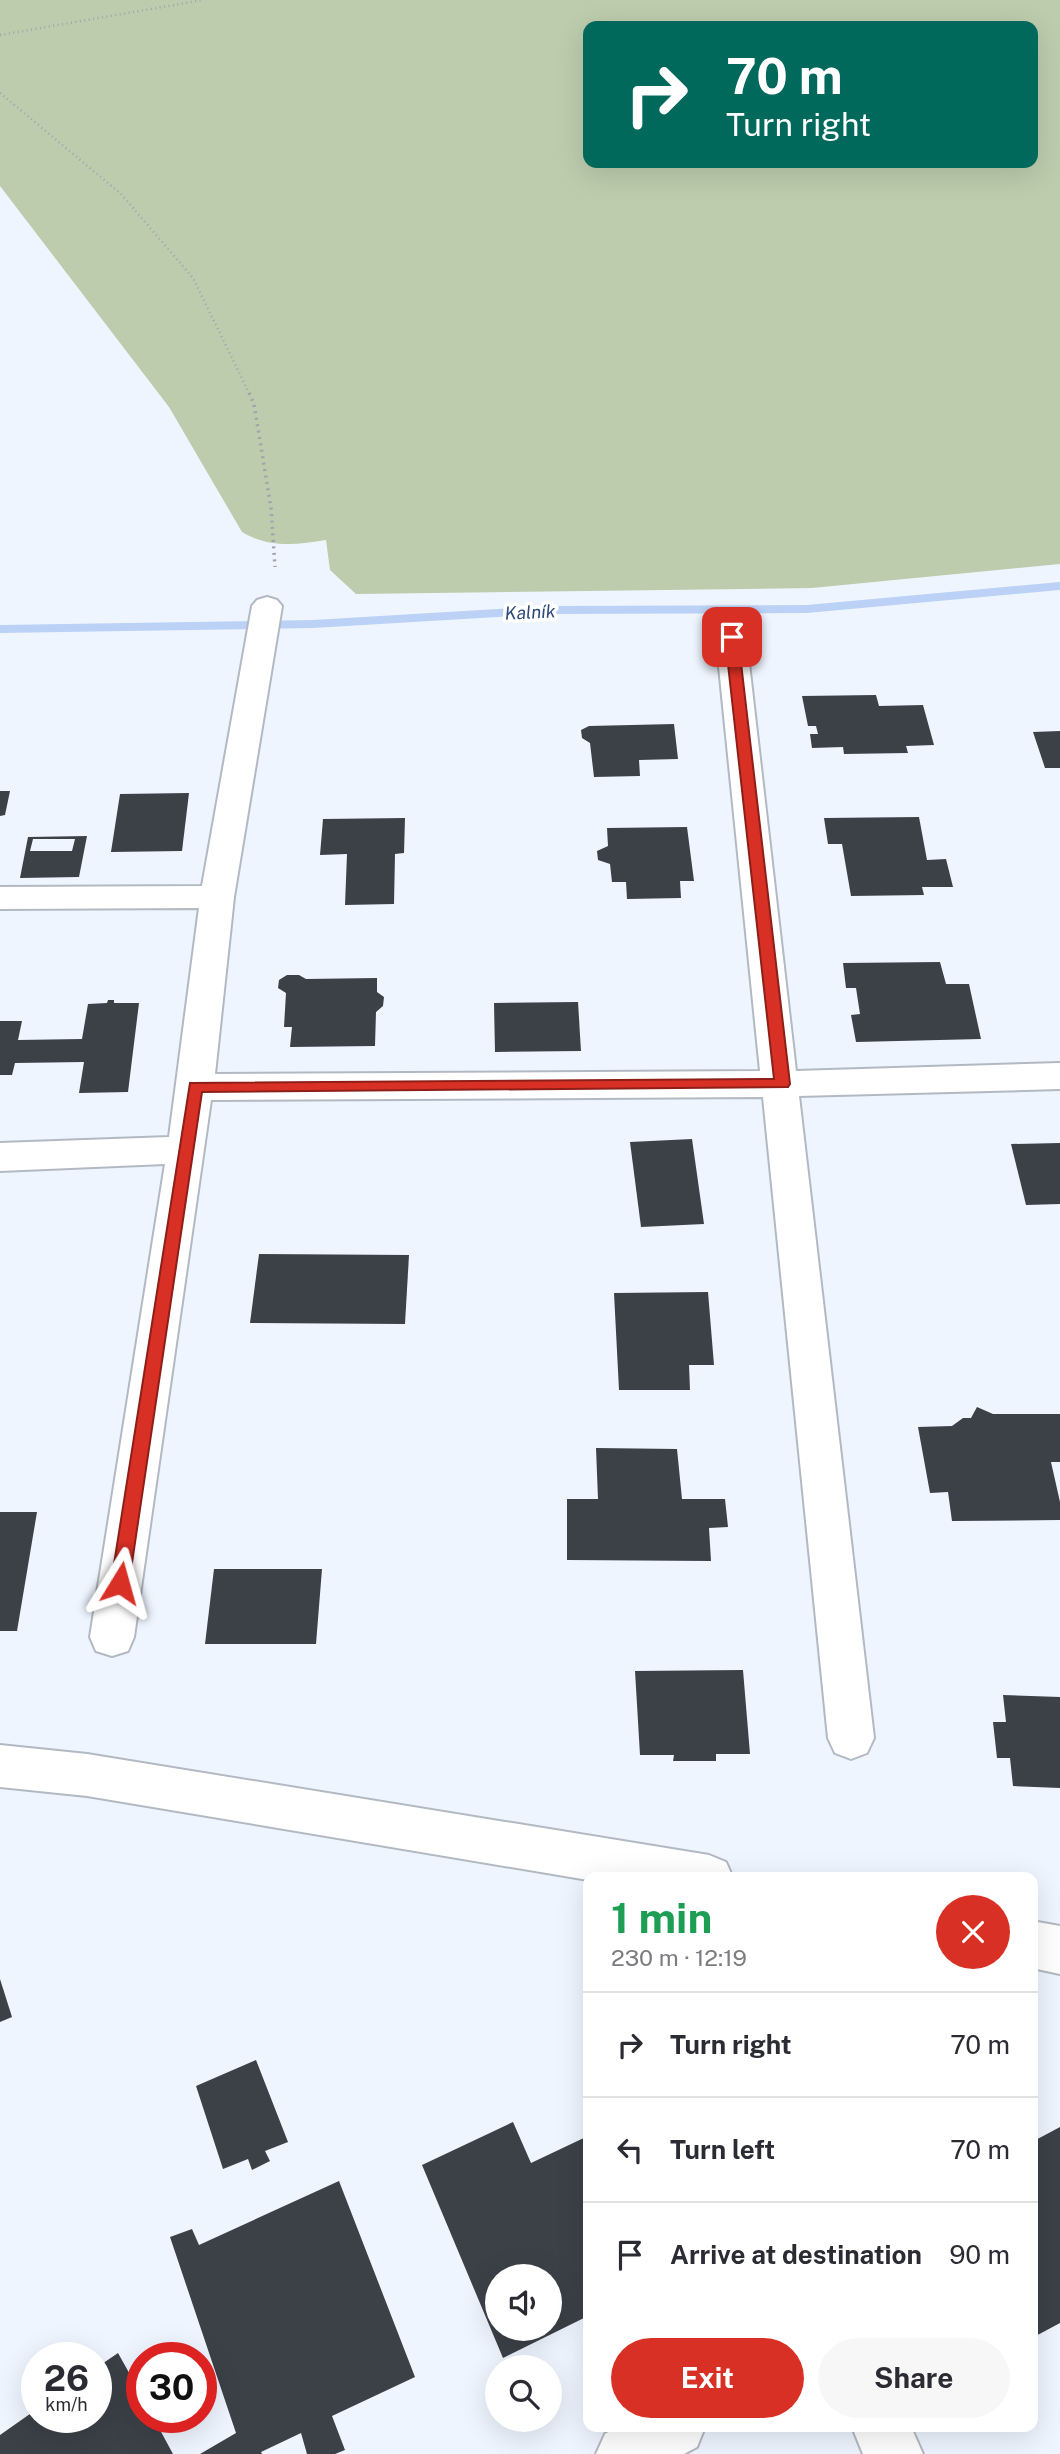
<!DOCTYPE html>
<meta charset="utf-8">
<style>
body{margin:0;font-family:"Public Sans",sans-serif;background:#f7f7f7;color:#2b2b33;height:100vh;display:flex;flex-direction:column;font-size:26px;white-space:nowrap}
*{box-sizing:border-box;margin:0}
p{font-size:23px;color:#7c7c81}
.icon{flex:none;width:38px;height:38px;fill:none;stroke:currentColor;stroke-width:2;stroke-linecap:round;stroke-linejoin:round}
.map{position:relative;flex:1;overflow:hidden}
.details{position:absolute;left:583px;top:1872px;width:455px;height:560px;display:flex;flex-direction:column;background:#fff;border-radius:14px;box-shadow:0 7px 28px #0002}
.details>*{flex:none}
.top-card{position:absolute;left:583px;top:21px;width:455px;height:147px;border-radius:14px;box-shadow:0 7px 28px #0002;background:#00695c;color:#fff;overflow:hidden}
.fabs{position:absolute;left:485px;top:2264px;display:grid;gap:14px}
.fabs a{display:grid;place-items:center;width:77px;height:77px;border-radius:50%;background:#fff;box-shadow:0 7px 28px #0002;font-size:35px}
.speed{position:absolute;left:21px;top:2342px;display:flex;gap:14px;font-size:35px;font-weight:700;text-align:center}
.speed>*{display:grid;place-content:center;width:91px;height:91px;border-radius:50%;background:#fff;box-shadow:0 7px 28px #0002;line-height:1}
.speed small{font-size:18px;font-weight:400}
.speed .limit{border:10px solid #d22;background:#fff;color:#111}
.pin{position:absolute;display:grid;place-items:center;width:60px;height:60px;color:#fff;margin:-30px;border-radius:14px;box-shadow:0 4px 10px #0006}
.me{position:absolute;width:77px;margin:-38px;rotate:8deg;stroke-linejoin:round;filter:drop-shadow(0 0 5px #0008)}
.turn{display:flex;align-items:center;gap:24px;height:147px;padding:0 28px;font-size:32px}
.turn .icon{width:91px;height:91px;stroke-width:2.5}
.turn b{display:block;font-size:49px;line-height:60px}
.round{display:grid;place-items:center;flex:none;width:74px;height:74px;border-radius:37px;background:#f7f7f7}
.head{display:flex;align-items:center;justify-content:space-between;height:119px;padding:0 28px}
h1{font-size:42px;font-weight:700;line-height:52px;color:#1e9e55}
.primary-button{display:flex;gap:14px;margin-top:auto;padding:14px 28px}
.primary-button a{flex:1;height:80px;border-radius:42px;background:#d93025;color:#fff;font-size:28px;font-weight:700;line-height:80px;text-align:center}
.primary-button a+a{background:#f7f7f7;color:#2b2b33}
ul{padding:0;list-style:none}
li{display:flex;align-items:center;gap:21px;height:105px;padding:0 28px;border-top:2px solid #e1e1e2}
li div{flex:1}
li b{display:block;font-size:26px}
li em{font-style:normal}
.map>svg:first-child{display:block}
.green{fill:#bdccad;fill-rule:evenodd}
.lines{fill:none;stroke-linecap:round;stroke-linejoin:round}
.stream{fill:#bbd2f6;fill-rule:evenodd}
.building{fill:#3c4148;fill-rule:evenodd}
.minor-casing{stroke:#b3b9c2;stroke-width:4}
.tertiary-casing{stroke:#b3b9c2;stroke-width:4}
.path-far1{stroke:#a0a5ac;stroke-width:2.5;stroke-dasharray:1 3.5;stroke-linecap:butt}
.path{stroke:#a0a5ac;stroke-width:3.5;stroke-dasharray:2 4.5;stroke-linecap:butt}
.minor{fill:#fff;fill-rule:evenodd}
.tertiary{fill:#fff;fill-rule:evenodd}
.route{fill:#d93025;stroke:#8d1f18;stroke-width:2}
.labels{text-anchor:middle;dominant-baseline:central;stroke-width:7;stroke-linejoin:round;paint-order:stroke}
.far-water-label{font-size:18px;font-style:italic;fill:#2d4a79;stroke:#fff}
</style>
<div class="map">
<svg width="1060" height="2454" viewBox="0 0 1060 2454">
<rect width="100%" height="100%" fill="#eef5fe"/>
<path class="green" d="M0,0H1060V564L812,588L356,594L330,570L326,540C296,545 269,548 242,532L169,407L0,186ZM588,26H1032V163H588Z"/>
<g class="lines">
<path class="stream" d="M1060,582V590L807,613L549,614L313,628L0,633V625L313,620L549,606L807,605Z"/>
</g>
<g class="building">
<path d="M876,695L879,706L923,705L934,745L906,746L908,753L844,754L843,747L812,748L810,734H818L816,726H808L802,696Z"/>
<path d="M674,724L678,759L639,760L640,776L594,777L590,743L582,738L581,730L589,726Z"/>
<path d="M1060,731V768H1045L1033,732Z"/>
<path d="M0,791H10L5,815L0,816Z"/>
<path d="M189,793L182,851L111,852L120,794Z"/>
<path d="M919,817L927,860L946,859L953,887H922L924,895L851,896L842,844H828L824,818Z"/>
<path d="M405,818L404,853L395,854L394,904L345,905L347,854L320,855L323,819Z"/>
<path d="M687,827L694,881H680L681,898L627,899L626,882H612L610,864L598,860L597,851L608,846L607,828Z"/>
<path d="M87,836L79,877L20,878L28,837ZM33,839H75L72,851H30Z"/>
<path d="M940,962L946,984H969L981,1039L856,1042L851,1015L860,1014L856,988H846L843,963Z"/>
<path d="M287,975H299L306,979L377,978V992L384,997L383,1006L376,1012L375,1046L290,1047L292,1027H284L286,993L278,988L279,980Z"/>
<path d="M108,1000H114V1003H139L128,1092L79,1093L84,1062L15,1063L12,1075H0V1021H22L18,1040L82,1039L88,1004L107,1003Z"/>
<path d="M578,1002L581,1051L495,1052L494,1003Z"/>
<path d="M692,1139L704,1224L641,1227L630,1142Z"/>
<path d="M1060,1143V1204L1026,1205L1011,1144Z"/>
<path d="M259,1254L409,1255L405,1324L250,1323Z"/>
<path d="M708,1292L714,1365H689L690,1390H619L614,1293Z"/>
<path d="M977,1407L993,1414H1060V1462H1051L1060,1502V1520L952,1521L948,1492L930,1493L918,1427L952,1426L963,1418H971Z"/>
<path d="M596,1448L677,1449L682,1499H725L728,1527L709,1528L711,1561L567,1560V1499H598Z"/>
<path d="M0,1512H37L17,1631H0Z"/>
<path d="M214,1569H322L316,1644H205Z"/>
<path d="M743,1670L750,1754H716V1761H673L674,1755H640L635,1671Z"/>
<path d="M1003,1695L1060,1697V1788L1013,1786L1010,1758H997L993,1722H1006Z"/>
<path d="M0,1979L12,2017L0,2022Z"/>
<path d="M256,2060L288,2142L265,2151L270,2161L252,2170L248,2159L223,2169L196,2086Z"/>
<path d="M513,2122L531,2163L588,2136V2316L503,2358L422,2165ZM497,2277H550V2329H497Z"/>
<path d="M1060,2127V2323L1032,2338V2142Z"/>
<path d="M339,2181L415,2377L332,2416L345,2450L335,2454H307L301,2433L261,2452L262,2454H200L236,2433L170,2237L192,2229L199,2245Z"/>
<path d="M118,2353L142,2396V2417H153L173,2454H0V2435L37,2409V2417H96V2368Z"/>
</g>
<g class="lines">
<g class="minor-casing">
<g id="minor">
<path d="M267,597L277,600L282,606L234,897L215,1074L760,1071L716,637L721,631L731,628L741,631L746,637L796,1071L1060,1063V1089L799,1096L874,1738L867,1753L851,1759L835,1753L828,1738L763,1097L211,1100L134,1637L128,1651L112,1656L96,1651L90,1637L165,1164L0,1171V1143L169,1137L199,908L0,909V887L202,886L252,606L257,600Z"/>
<path d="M617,2427H705L697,2447L684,2454H596L605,2434Z"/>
<path d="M852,2427H911L923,2454H863Z"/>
</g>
</g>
<g class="tertiary-casing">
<g id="tertiary">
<path d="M0,1745L87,1754L709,1855L726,1862L733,1878H588V1880L87,1796L0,1787Z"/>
<path d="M1032,1921L1060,1926V1974L1032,1968Z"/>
</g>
</g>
<g class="path-far1">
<path d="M0,35L203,0"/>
<path d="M0,93L121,194L193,278L250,395"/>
</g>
<path class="path" d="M249,393L254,404L271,508L275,567"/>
<use href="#minor" class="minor"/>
<use href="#tertiary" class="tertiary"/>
</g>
<path class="route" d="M732,633L738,637L790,1084L788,1087L202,1092L129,1583L127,1588H114L111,1583L190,1083L774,1079L725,637Z"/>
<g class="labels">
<g class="far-water-label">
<text transform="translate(530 612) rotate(-3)">Kalník</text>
</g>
</g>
</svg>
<div class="fabs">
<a><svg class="icon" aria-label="sound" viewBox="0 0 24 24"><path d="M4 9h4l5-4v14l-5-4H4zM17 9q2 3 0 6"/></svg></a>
<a><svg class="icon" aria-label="search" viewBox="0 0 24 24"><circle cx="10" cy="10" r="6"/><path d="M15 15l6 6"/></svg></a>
</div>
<div class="speed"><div>26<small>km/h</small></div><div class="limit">30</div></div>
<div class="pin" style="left:732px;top:637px;background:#d93025"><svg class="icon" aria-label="arrive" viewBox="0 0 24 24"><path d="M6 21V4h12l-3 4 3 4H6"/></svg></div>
<svg class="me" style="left:120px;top:1583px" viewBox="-20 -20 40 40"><path d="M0-17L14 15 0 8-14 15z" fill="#d93025" stroke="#fff" stroke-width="4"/></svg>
<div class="top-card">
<div class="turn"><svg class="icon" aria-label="right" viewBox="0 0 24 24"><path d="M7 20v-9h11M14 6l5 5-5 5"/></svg><div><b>70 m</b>Turn right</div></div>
</div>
<section class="details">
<div class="head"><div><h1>1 min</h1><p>230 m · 12:19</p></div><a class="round" style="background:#d93025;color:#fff"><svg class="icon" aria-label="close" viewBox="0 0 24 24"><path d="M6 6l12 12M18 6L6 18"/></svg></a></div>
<ul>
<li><svg class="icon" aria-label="right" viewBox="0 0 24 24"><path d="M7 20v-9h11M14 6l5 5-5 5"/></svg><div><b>Turn right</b></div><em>70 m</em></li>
<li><svg class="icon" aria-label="left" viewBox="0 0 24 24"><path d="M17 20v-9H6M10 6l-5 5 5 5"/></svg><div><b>Turn left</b></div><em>70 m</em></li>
<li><svg class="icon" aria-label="arrive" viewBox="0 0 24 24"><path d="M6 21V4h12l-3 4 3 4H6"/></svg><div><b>Arrive at destination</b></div><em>90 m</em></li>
</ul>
<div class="primary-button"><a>Exit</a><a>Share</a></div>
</section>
</div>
